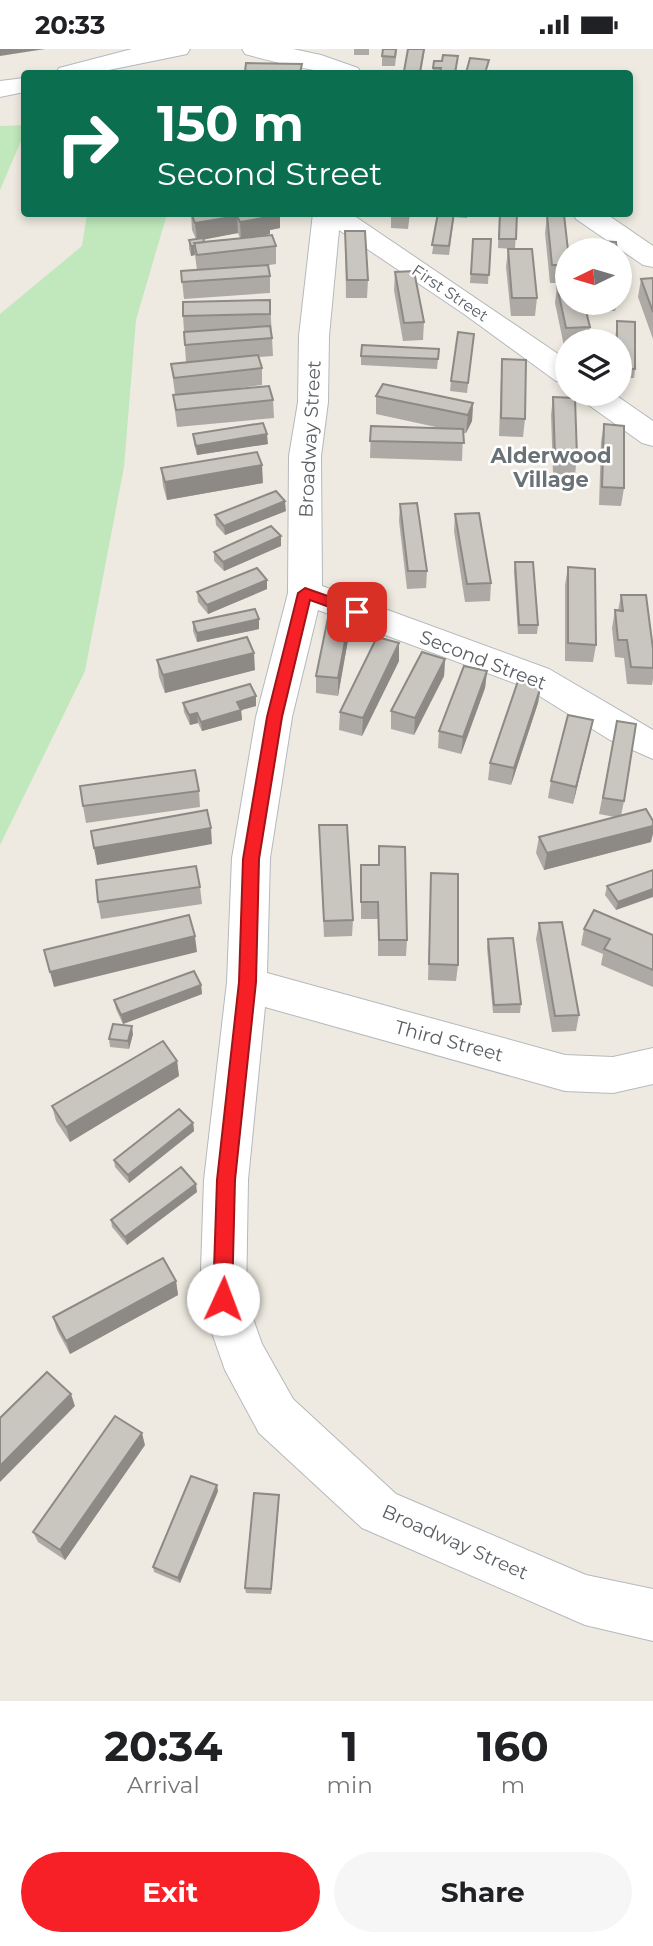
<!DOCTYPE html>
<style>
body{margin:0;font-family:Montserrat,sans-serif;background:#f6f6f6;color:#202124;height:100vh;display:flex;flex-direction:column;font-size:26px;white-space:nowrap}
*{box-sizing:border-box;margin:0}
p{font-size:23px;color:#757577}
.icon{flex:none;width:38px;height:38px;fill:none;stroke:currentColor;stroke-width:2;stroke-linecap:round;stroke-linejoin:round}
.map{position:relative;height:1652px;overflow:hidden}
.side{display:flex;flex-direction:column;background:#fff;flex:1}
.side>*{flex:none}
.banner{position:absolute;left:21px;top:21px;width:612px;height:147px;border-radius:7px;box-shadow:0 4px 10px #0003;background:#0b6e4f;color:#fff;overflow:hidden}
.needle{width:46px;rotate:265deg}
.tools{position:absolute;left:555px;top:189px;display:grid;gap:14px}
.tools a{display:grid;place-items:center;width:77px;height:77px;border-radius:50%;background:#fff;box-shadow:0 4px 10px #0003;font-size:35px}
.pin{position:absolute;display:grid;place-items:center;width:60px;height:60px;color:#fff;margin:-30px;border-radius:14px;box-shadow:0 4px 10px #0006}
.me{position:absolute;width:77px;margin:-38px;rotate:2deg;stroke-linejoin:round;filter:drop-shadow(0 0 5px #0008)}
.turn{display:flex;align-items:center;gap:24px;height:147px;padding:0 21px;font-size:32px}
.turn .icon{width:91px;height:91px;stroke-width:2.5}
.turn b{display:block;font-size:49px;line-height:60px}
.eta{display:flex;justify-content:space-evenly;align-items:center;height:119px;text-align:center}
.eta b{font-size:42px;font-weight:700;line-height:49px}
.cta{display:flex;gap:14px;margin-top:auto;padding:14px 21px}
.cta a{flex:1;height:80px;border-radius:42px;background:#f62026;color:#fff;font-size:28px;font-weight:700;line-height:80px;text-align:center}
.cta a+a{background:#f6f6f6;color:#202124}
.status{display:flex;justify-content:space-between;align-items:center;height:49px;padding:0 35px;background:#fff;direction:ltr}
.status svg{height:19px;fill:currentColor}
.map>svg:first-child{display:block}
.green{fill:#c0e8bc}
.lines{fill:none;stroke-linecap:round;stroke-linejoin:round}
.minor-casing{stroke:#b4b9bd;stroke-width:2}
.minor{fill:#fff;fill-rule:evenodd}
.wall{fill:#ada9a4;fill-rule:evenodd}
.shaded-wall{fill:#8d8a86}
.building{fill:#c9c5bf;stroke:#8d8a86;stroke-width:2}
.route{fill:#f62026;stroke:#a01519;stroke-width:2}
.labels{text-anchor:middle;dominant-baseline:central;stroke-width:5;stroke-linejoin:round;paint-order:stroke}
.far-street-label{font-size:16px;fill:#5a5f64;stroke:#fff}
.street-label{font-size:19px;fill:#5a5f64;stroke:#fff}
.neighbourhood-label{font-size:21px;font-weight:bold;fill:#6b7276;stroke:#fff}
</style>
<div class="status"><b>20:33</b><svg viewBox="0 0 49 12"><path d="M0 12V9h3v3zM5 12V6h3v6zM10 12V3h3v9zM15 12V0h3v12zM26 1h20v11H26zM47 4h2v5h-2z"/></svg></div>
<div class="map">
<svg width="653" height="1652" viewBox="0 0 653 1652">
<rect width="100%" height="100%" fill="#eeeae1"/>
<g class="green">
<path d="M24,76V85L0,141V77Z"/>
<path d="M87,165H167L136,271L124,418L85,622L0,796V265L82,197Z"/>
</g>
<g class="lines">
<g class="minor-casing">
<g id="minor">
<path d="M190,0L187,5L94,24H56L59,19L132,0Z"/>
<path d="M242,0H293L321,6L358,19L361,24C328,27 279,14 245,5Z"/>
<path d="M24,29V43L0,48V32Z"/>
<path d="M313,164H350L567,311V334L556,332L464,265L339,181L329,287L328,353L321,407L322,537L549,620L653,681V710L610,691L525,638L318,561L292,668L270,809L267,924L565,1006L613,1008L653,999V1035L613,1044L565,1042L265,958L248,1131L246,1250L262,1295L293,1350L396,1445L586,1526L653,1540V1592L585,1576L362,1479L259,1384L225,1321L200,1250L204,1131L227,933L232,809L256,668L288,544L289,407L298,353L299,287Z"/>
<path d="M573,164H605L653,197V218L643,216L576,170Z"/>
<path d="M579,345H614L653,372V397L642,394L583,352Z"/>
</g>
</g>
<use href="#minor" class="minor"/>
</g>
<g class="wall">
<rect x="354" y="0" width="15" height="6"/>
<path d="M397,0L395,17H382V7Z"/>
<path d="M408,0H425L421,24H404Z"/>
<path d="M458,7L456,24H433V19L442,12Z"/>
<path d="M191,164H280V179L270,181V185L259,187L276,197V215L262,217L270,227V244L184,250L181,222L197,221L195,206L191,207L189,200V191L196,190L192,181ZM238,184L240,189L204,193L203,190Z"/>
<path d="M378,164H410L408,180L391,179V168L378,167Z"/>
<path d="M438,164H467V169L454,168L449,206L432,205Z"/>
<path d="M499,164H517L515,200L498,199Z"/>
<path d="M547,166L567,201V234H550L545,184Z"/>
<path d="M345,182L368,231L367,249H346Z"/>
<path d="M473,190H491L488,235L470,234Z"/>
<path d="M508,200L537,249L535,267H511L506,218Z"/>
<path d="M395,223L424,273L423,291L403,292L394,241Z"/>
<path d="M653,229V290L638,248L641,230Z"/>
<path d="M557,237L590,278L588,292H567V296L564,297L555,254Z"/>
<path d="M270,251L273,307L259,308L262,319V336L225,341L273,351L274,369L177,378L173,346L175,345L171,315L186,313L183,267Z"/>
<path d="M595,254H617L615,262L595,261Z"/>
<path d="M617,272L635,320L634,329H620V292H615Z"/>
<path d="M474,285L467,344L450,342L451,332Z"/>
<path d="M439,300L437,320L361,316V307Z"/>
<path d="M502,310L525,370L523,388L499,387L501,328Z"/>
<path d="M376,347L473,354L472,372L466,384H463L462,412L370,409L371,377L445,380L376,365Z"/>
<path d="M553,348L577,408L575,426L553,425L551,366Z"/>
<path d="M604,375L624,439L621,457L599,456L601,393Z"/>
<path d="M193,385L268,395L197,406L194,395Z"/>
<path d="M161,419L263,434L167,451L163,437Z"/>
<path d="M400,455L427,522L426,539L407,540L399,472Z"/>
<path d="M286,462L225,486L216,476L215,466Z"/>
<path d="M455,465L491,534L490,552L465,553L454,482Z"/>
<path d="M281,497L224,522L214,512V503Z"/>
<path d="M515,513L538,576L537,585H518L514,522Z"/>
<path d="M568,518L596,596L593,613L565,612V536Z"/>
<path d="M267,531V540L208,565L198,553L197,543Z"/>
<path d="M621,546L653,600V630L652,636L627,635L624,609L615,608L612,579L615,561L618,562Z"/>
<path d="M352,556L351,574L338,647L316,644V627Z"/>
<path d="M193,573L259,580L197,593L193,582Z"/>
<path d="M445,610L444,627L414,686L391,680V662Z"/>
<path d="M157,611L255,621L165,644L159,628Z"/>
<path d="M399,612L362,687L339,681L340,663Z"/>
<path d="M487,622L485,639L461,705L438,699L439,682Z"/>
<path d="M541,637L538,654L511,736L488,731L490,714Z"/>
<path d="M256,647V657L241,661L242,671L202,682L198,674L190,676L184,663L183,654Z"/>
<path d="M593,671L589,689L573,755L548,749L551,732Z"/>
<path d="M617,672L624,752L621,767L651,793L544,821L536,804L539,788L615,768L599,765Z"/>
<path d="M199,742L200,758L86,774L83,757Z"/>
<path d="M319,776L353,871L352,887L324,888Z"/>
<path d="M379,797L407,891L406,907H378V870H361V816H378Z"/>
<path d="M653,821L616,861L605,846L607,837Z"/>
<path d="M431,824L458,916L456,932L428,931Z"/>
<path d="M200,838L202,855L101,870L98,853Z"/>
<path d="M539,874L579,966L576,982L552,983L536,890Z"/>
<path d="M584,880L653,886V938L601,916L603,905L581,896Z"/>
<path d="M488,890L521,955L520,964H493L487,899Z"/>
<path d="M201,936L202,945L123,975L116,960L114,951Z"/>
<path d="M133,985L129,1000L110,998L109,990Z"/>
<path d="M177,1012L179,1027L70,1093L56,1072L52,1057Z"/>
<path d="M193,1074L194,1082L129,1134L115,1118L114,1111Z"/>
<path d="M197,1143L127,1196L112,1178L111,1171Z"/>
<path d="M176,1232L178,1246L70,1305L57,1281L53,1268Z"/>
<path d="M145,1396L65,1511L38,1493L33,1483Z"/>
<path d="M218,1442L180,1534L154,1523L153,1518Z"/>
<path d="M279,1446L271,1545L246,1544L245,1539Z"/>
</g>
<g class="shaded-wall">
<path d="M0,0H45L0,7Z"/>
<path d="M267,164H280V179L270,181V185L241,191L240,173Z"/>
<path d="M237,167L238,184L197,192L195,174Z"/>
<path d="M191,197H194L195,206L191,207Z"/>
<path d="M473,354L472,372L466,384L468,366Z"/>
<path d="M267,385L268,395L197,406L196,397Z"/>
<path d="M262,416L263,434L167,451L165,433Z"/>
<path d="M285,452L286,462L225,486L224,477Z"/>
<path d="M281,487V497L224,522L223,513Z"/>
<path d="M267,531V540L208,565L207,556Z"/>
<path d="M352,556L351,574L338,647V629Z"/>
<path d="M259,570V580L197,593V584Z"/>
<path d="M399,594V612L362,687L363,669Z"/>
<path d="M254,604L255,621L165,644L163,626Z"/>
<path d="M445,610L444,627L414,686L415,669Z"/>
<path d="M487,622L485,639L461,705L463,688Z"/>
<path d="M541,637L538,654L511,736L514,719Z"/>
<path d="M256,647V657L238,662L237,653Z"/>
<path d="M241,661L242,671L202,682L201,673Z"/>
<path d="M197,664L198,674L190,676L189,666Z"/>
<path d="M593,671L589,689L573,755L576,738Z"/>
<path d="M653,777V785L651,793L544,821L547,804Z"/>
<path d="M211,779L212,795L97,816L94,799Z"/>
<path d="M653,840V848L616,861L618,853Z"/>
<path d="M195,887L197,903L54,938L50,923Z"/>
<path d="M201,936L202,945L123,975L121,966Z"/>
<path d="M132,977L133,985L129,1000L128,992Z"/>
<path d="M177,1012L179,1027L70,1093L66,1078Z"/>
<path d="M193,1074L194,1082L129,1134L128,1126Z"/>
<path d="M196,1135L197,1143L127,1196L125,1188Z"/>
<path d="M176,1232L178,1246L70,1305L66,1292Z"/>
<path d="M71,1345L75,1357L0,1433V1417Z"/>
<path d="M142,1384L145,1396L65,1511L60,1501Z"/>
<path d="M217,1436L218,1442L180,1534L178,1529Z"/>
<path d="M279,1446V1452L271,1545V1540Z"/>
</g>
<g class="building">
<path d="M383,0H396L395,8L382,7Z"/>
<path d="M408,0H424L420,23L404,22Z"/>
<path d="M443,6L458,7L455,24H440L441,19H433L434,12H442Z"/>
<path d="M470,9L489,11L485,24H466Z"/>
<path d="M246,14L302,15L300,24H254L255,23H245Z"/>
<path d="M191,164H267L269,168L240,173L237,167L195,174Z"/>
<path d="M438,164H454L449,197L432,196Z"/>
<path d="M500,164H517L516,190H499Z"/>
<path d="M547,166H564L568,201H567V216H552Z"/>
<path d="M345,182H365L368,231H347Z"/>
<path d="M272,186L276,197L197,206L194,194Z"/>
<path d="M203,189L204,193L194,194L195,197H191L189,191Z"/>
<path d="M473,190H491L489,226L471,225Z"/>
<path d="M597,192L616,193L617,201H597Z"/>
<path d="M508,200H532L537,249H512Z"/>
<path d="M268,216L270,227L182,233L181,222Z"/>
<path d="M414,222L424,273L404,274L395,223Z"/>
<path d="M653,229V263L641,230Z"/>
<path d="M567,236V254H584L590,278L566,279L557,237Z"/>
<path d="M270,251V265L183,267V253Z"/>
<path d="M617,272L635,273V320L620,319V292H617Z"/>
<path d="M270,277L272,289L185,296L184,283Z"/>
<path d="M458,283L474,285L468,334L451,332Z"/>
<path d="M362,296L439,300L438,310L361,307Z"/>
<path d="M258,306L262,319L174,329L171,315Z"/>
<path d="M502,310L526,311L525,370L501,369Z"/>
<path d="M383,335L473,354L468,366L376,347Z"/>
<path d="M269,337L273,351L176,361L173,346Z"/>
<path d="M553,348L575,349L577,408L555,407Z"/>
<path d="M263,374L267,385L196,397L193,385Z"/>
<path d="M604,375L624,377V439L602,438Z"/>
<path d="M371,377L463,380L464,394L370,392Z"/>
<path d="M257,403L262,416L165,433L161,419Z"/>
<path d="M276,442L285,452L224,477L215,466Z"/>
<path d="M417,454L427,522H408L400,455Z"/>
<path d="M479,464L491,534L467,535L455,465Z"/>
<path d="M271,477L281,487L223,513L214,503Z"/>
<path d="M515,513H533L538,576H519Z"/>
<path d="M568,518L595,520L596,596L568,594Z"/>
<path d="M257,519L267,531L207,556L197,543Z"/>
<path d="M621,546H646L653,600V619L631,618L627,591H618L615,561L623,562Z"/>
<path d="M331,554L352,556L338,629L316,627Z"/>
<path d="M255,560L259,570L197,584L193,573Z"/>
<path d="M247,588L254,604L163,626L157,611Z"/>
<path d="M377,588L399,594L363,669L340,663Z"/>
<path d="M422,603L445,610L415,669L391,662Z"/>
<path d="M464,617L487,622L463,688L439,682Z"/>
<path d="M518,632L541,637L514,719L490,714Z"/>
<path d="M250,635L256,647L237,653L241,661L201,673L197,664L189,666L183,654Z"/>
<path d="M568,666L593,671L576,738L551,732Z"/>
<path d="M617,672L636,675L624,752L603,749Z"/>
<path d="M195,721L199,742L83,757L80,737Z"/>
<path d="M646,760L653,772V777L547,804L539,788Z"/>
<path d="M207,761L211,779L94,799L91,782Z"/>
<path d="M319,776H347L353,871L324,872Z"/>
<path d="M379,797L405,798L407,891H379L378,853H361V816H379Z"/>
<path d="M196,817L200,838L98,853L96,831Z"/>
<path d="M653,821V840L618,853L607,837Z"/>
<path d="M431,824L458,825V916L429,915Z"/>
<path d="M594,861L653,886V921L604,900L610,890L584,880Z"/>
<path d="M189,866L195,887L50,923L44,901Z"/>
<path d="M562,873L579,966L555,967L539,874Z"/>
<path d="M513,889L521,955L494,956L488,890Z"/>
<path d="M194,922L201,936L121,966L114,951Z"/>
<path d="M113,975L132,977L128,992L109,990Z"/>
<path d="M163,992L177,1012L66,1078L52,1057Z"/>
<path d="M179,1060L193,1074L128,1126L114,1111Z"/>
<path d="M181,1118L196,1135L125,1188L111,1171Z"/>
<path d="M163,1209L176,1232L66,1292L53,1268Z"/>
<path d="M47,1323L71,1345L0,1417V1369Z"/>
<path d="M115,1367L142,1384L60,1501L33,1483Z"/>
<path d="M191,1427L217,1436L178,1529L153,1518Z"/>
<path d="M254,1444L279,1446L271,1540L245,1539Z"/>
</g>
<path class="route" d="M305,539L362,559L364,563L357,568L310,551L282,668L259,810L256,933L235,1131L232,1250L229,1257L223,1259L216,1257L213,1250L217,1131L239,933L243,810L267,668L298,544Z"/>
<g class="labels">
<g class="far-street-label">
<text transform="translate(450 244) rotate(34)">First Street</text>
</g>
<g class="street-label">
<text transform="translate(310 390) rotate(-87)">Broadway Street</text>
<text transform="translate(483 611) rotate(21)">Second Street</text>
<text transform="translate(449 992) rotate(15)">Third Street</text>
<text transform="translate(455 1493) rotate(24)">Broadway Street</text>
</g>
<g class="neighbourhood-label">
<text x="551" y="406">Alderwood<tspan x="551" dy="24">Village</tspan></text>
</g>
</g>
</svg>
<div class="tools">
<a><svg class="needle" viewBox="-14 -14 28 28"><path d="M0-13l5 13h-10z" fill="#e53935"/><path d="M0 13l5-13h-10z" fill="#757577"/></svg></a>
<a><svg class="icon" aria-label="layers" viewBox="0 0 24 24"><path d="M12 4l9 5-9 5-9-5zM3 14l9 5 9-5"/></svg></a>
</div>
<div class="pin" style="left:357px;top:563px;background:#d93025"><svg class="icon" aria-label="arrive" viewBox="0 0 24 24"><path d="M6 21V4h12l-3 4 3 4H6"/></svg></div>
<svg class="me" style="left:223px;top:1250px" viewBox="-20 -20 40 40"><circle r="19" fill="#fff"/><path d="M0-13L10 11 0 6-10 11z" fill="#f62026"/></svg>
<div class="banner">
<div class="turn"><svg class="icon" aria-label="right" viewBox="0 0 24 24"><path d="M7 20v-9h11M14 6l5 5-5 5"/></svg><div><b>150 m</b>Second Street</div></div>
</div>
</div>
<section class="side">
<div class="eta">
<div><b>20:34</b><p>Arrival</p></div>
<div><b>1</b><p>min</p></div>
<div><b>160</b><p>m</p></div>
</div>
<div class="cta"><a>Exit</a><a>Share</a></div>
</section>
